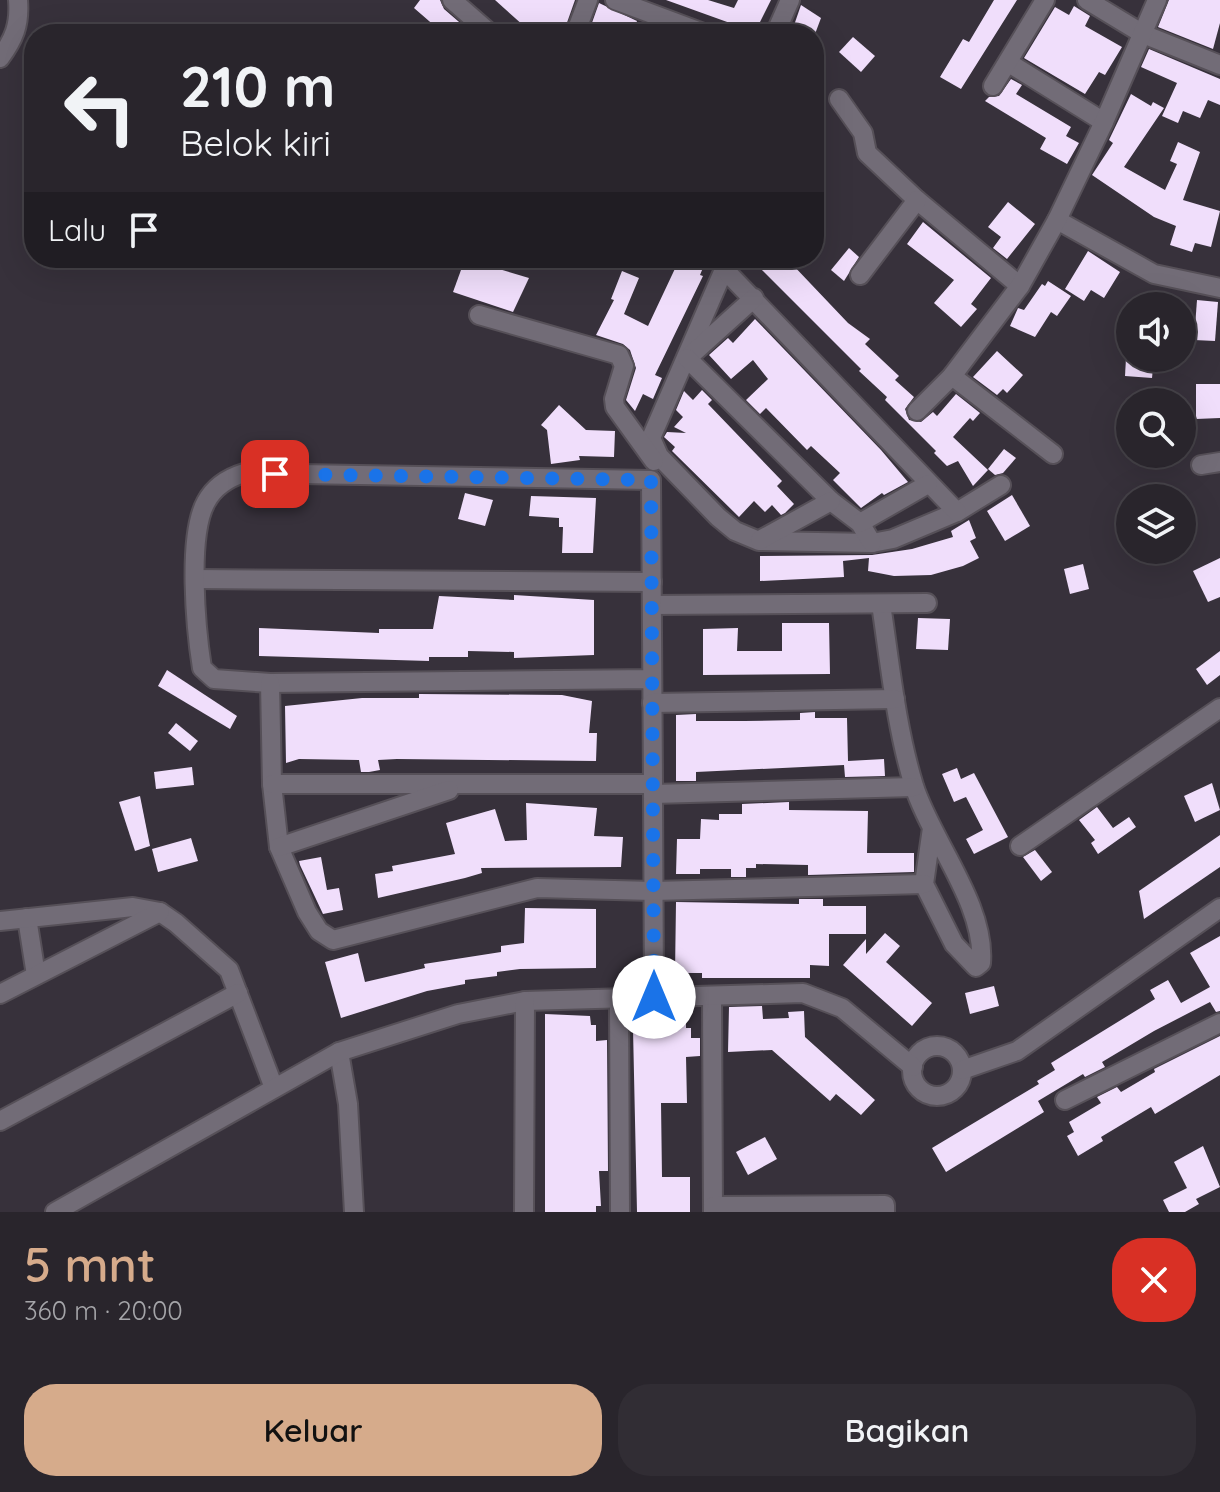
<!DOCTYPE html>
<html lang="id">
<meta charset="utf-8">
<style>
:root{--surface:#29252c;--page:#312d34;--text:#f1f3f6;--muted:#a5a5a9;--line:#454248;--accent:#d6ab8b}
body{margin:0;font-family:Quicksand,sans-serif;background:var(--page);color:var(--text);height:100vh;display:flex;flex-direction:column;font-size:30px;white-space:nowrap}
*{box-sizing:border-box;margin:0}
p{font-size:26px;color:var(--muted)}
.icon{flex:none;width:44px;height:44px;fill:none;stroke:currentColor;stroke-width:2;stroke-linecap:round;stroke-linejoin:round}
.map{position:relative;height:1212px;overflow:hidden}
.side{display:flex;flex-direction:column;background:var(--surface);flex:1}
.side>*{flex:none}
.top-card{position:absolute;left:24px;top:24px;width:800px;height:244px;border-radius:32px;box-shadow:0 8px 32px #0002,0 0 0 2px var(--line);background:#29252c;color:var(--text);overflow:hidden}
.controls{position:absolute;left:1116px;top:292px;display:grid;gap:16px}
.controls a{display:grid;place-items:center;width:80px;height:80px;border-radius:50%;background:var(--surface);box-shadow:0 8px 32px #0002,0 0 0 2px var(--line);font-size:40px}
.pin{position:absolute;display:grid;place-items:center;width:68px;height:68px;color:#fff;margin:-34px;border-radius:16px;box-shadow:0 4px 12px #0006}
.me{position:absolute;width:88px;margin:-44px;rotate:0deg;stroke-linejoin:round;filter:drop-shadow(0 0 6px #0008)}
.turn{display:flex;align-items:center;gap:28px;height:168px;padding:0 24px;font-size:36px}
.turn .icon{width:104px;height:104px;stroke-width:2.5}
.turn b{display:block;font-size:56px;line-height:68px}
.then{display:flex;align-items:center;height:76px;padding:0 24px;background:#0003;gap:16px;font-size:30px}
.round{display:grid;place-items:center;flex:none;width:84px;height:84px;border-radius:32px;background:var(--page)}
.overview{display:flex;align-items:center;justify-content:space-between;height:136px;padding:0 24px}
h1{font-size:48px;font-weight:600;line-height:60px;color:var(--accent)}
.button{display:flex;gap:16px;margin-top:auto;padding:16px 24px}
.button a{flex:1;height:92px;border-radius:32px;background:var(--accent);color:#111;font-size:32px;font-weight:600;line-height:92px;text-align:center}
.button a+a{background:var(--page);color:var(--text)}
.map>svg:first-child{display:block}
</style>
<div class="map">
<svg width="1220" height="1212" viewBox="0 0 1220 1212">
<rect width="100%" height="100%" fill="#37313b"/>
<!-- building -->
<g fill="#f0defb">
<polygon points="420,0 440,0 444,9 473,34 444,34 414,8"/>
<polygon points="495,0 575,0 563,34 533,34"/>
<polygon points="666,0 708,0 734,8 738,0 771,0 755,32"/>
<polygon points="994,0 1017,0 961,89 940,77 963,39 969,42"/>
<polygon points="1169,0 1220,0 1220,23 1213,49 1158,27"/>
<polygon points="599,3 637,21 632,34 588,34"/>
<polygon points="801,5 821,18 815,34 791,34"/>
<polygon points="1074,6 1090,16 1085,26 1122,47 1105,75 1099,72 1085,94 1024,58 1055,7 1069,15"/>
<polygon points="853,37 875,56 861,72 839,52"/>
<polygon points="1149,49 1220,79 1220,105 1208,100 1200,118 1183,111 1178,123 1162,116 1177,83 1141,67"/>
<polygon points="1011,79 1022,85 1016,94 1071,127 1066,136 1079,143 1067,164 1040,149 1046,138 985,101 989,97 999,96"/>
<polygon points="1131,94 1151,106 1153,102 1164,108 1124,167 1165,190 1177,164 1170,161 1178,142 1200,152 1183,200 1220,211 1211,247 1195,243 1192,252 1170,245 1176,226 1154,217 1092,175 1113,143 1109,140"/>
<polygon points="1008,202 1035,224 1007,259 993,248 1001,237 988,227"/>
<polygon points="923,222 991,278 971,304 977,309 961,327 934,303 954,280 907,244"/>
<polygon points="849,248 859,257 844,281 831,270"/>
<polygon points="1088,251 1120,272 1104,298 1091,290 1084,301 1065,289"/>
<polygon points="680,258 707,258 700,275 703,276 655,375 662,378 653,399 643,394 635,411 626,400 636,368 630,350 623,344 596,335 614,300 611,299 622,271 639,278 624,314 648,326"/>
<polygon points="750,258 783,258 791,263 848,323 870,339 865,344 899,376 895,380 914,397 905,409 909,420 921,422 933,412 937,416 956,394 980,413 973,421 970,418 953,437 988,470 973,486 958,461 947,466 934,453 936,451 885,400 887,397 859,371 861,369"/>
<polygon points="465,259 529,278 513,312 453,292"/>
<polygon points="1048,281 1071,296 1057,316 1051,312 1035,337 1010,326 1018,308 1024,310 1042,284 1045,286"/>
<polygon points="1197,300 1218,302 1215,341 1194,340"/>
<polygon points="755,319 881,450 908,482 884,495 882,493 861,508 833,480 840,473 811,446 807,450 766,408 760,414 746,400 768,379 753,360 731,379 709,355 728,338 733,343"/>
<polygon points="997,351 1023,375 1007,393 1003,389 997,395 973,377"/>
<polygon points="1126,358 1154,358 1152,378 1125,376"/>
<polygon points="1196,384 1220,384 1220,418 1196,419"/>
<polygon points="702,390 712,400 708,404 782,481 777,486 794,504 785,513 781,515 772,505 765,512 754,501 739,517 672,451 675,447 664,437 667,432 686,433 674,427 683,417 676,410 684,391 693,400"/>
<polygon points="559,405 586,430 615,431 614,457 579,456 580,460 551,464 547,430 541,425"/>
<polygon points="1004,449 1016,458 1003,473 995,475 988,469"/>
<polygon points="465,493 493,500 485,526 458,519"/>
<polygon points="1012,495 1030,526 1005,541 987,511"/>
<polygon points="531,496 596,498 593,553 562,553 563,527 559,527 559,518 529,516"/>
<polygon points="969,520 976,538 970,541 979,558 963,566 931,575 894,576 868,571 869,558 843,561 844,577 760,581 760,556 872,555 912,549 953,537 951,531"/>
<polygon points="1220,558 1220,597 1208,602 1193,571"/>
<polygon points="1083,564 1089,589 1070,594 1064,569"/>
<polygon points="514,595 594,600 594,655 514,658 514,652 468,651 468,657 429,657 429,661 259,656 259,628 379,633 379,629 433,629 439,596 514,600"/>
<polygon points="918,618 950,619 948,650 916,649"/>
<polygon points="782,623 829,623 830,674 703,675 703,629 738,628 737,651 782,651"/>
<polygon points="1220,651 1220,675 1207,685 1196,669"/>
<polygon points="167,670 237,716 230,729 158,686"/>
<polygon points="419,694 562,695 592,701 589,733 597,733 596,761 397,759 378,760 380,770 369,772 361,772 359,760 299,759 286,763 285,706 362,698 419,698"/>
<polygon points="815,712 815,718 847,718 848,761 884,759 885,776 845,777 844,765 696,772 696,781 676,781 676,715 696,714 696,721 745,721 800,720 800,713"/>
<polygon points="176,723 198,741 190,751 168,733"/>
<polygon points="192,767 194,785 156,789 154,772"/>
<polygon points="957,768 961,779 974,773 1008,837 974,854 966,839 983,830 966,797 954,802 942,774"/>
<polygon points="1212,783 1220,810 1195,822 1184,796"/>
<polygon points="140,796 150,846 135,851 119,802"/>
<polygon points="789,802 789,810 868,811 867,853 914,853 914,872 808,875 808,865 756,864 756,868 746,868 746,877 731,877 731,869 700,869 700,874 676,874 677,839 700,839 701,819 719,820 719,814 742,814 742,804"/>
<polygon points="526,803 597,808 594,836 623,837 621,867 481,868 482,873 465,878 378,898 375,874 393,871 392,866 455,854 446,823 495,809 505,841 527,840"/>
<polygon points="1097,807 1113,828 1129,817 1136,827 1098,854 1091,843 1095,840 1079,820"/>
<polygon points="1220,835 1220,867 1144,919 1139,891"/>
<polygon points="191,838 198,861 158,872 152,849"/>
<polygon points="1035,850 1052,872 1041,881 1023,857"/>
<polygon points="321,857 327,890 339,888 343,910 323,914 300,865 299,861"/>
<polygon points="799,899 823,899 823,906 866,906 866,934 829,934 829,966 810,965 810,978 702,978 702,973 675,973 676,902 799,904"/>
<polygon points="525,908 596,909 596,968 520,969 497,972 497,976 465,980 465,984 427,991 341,1018 325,962 358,953 365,982 425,968 424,964 501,952 501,946 524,943"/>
<polygon points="885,933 900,946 886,962 932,1003 912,1026 843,965 866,939 866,954"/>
<polygon points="1220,936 1220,1011 1216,1012 1210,1002 1154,1031 1102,1062 1105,1067 1085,1077 1083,1074 1038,1101 1044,1112 946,1172 932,1148 1039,1084 1037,1081 1055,1070 1051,1063 1155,999 1150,990 1168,980 1181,1003 1210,987 1190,953"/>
<polygon points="994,986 999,1006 970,1014 965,993"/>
<polygon points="762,1006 763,1019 789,1018 788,1012 804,1011 805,1037 875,1100 861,1115 836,1094 830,1101 772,1050 728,1052 729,1007"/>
<polygon points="686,1011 686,1028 691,1028 691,1038 700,1038 700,1056 686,1057 687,1103 661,1103 662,1177 690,1177 690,1212 637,1212 633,1029 660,1029 660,1012"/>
<polygon points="545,1014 590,1016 591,1025 596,1025 596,1041 607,1040 608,1171 599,1171 601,1206 596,1206 596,1212 545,1212"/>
<polygon points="1220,1036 1220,1075 1155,1114 1151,1107 1101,1137 1103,1141 1078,1156 1067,1136 1074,1132 1069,1122 1101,1103 1097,1097 1117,1087 1121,1092 1155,1072 1154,1069"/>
<polygon points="765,1137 777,1159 748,1175 736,1152"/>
<polygon points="1203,1146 1220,1187 1196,1199 1199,1204 1185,1212 1169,1212 1163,1200 1187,1188 1174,1162"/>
</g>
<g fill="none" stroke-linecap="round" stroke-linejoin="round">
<!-- minor casing -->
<g stroke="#565058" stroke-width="22">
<g id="minor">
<polyline points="452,0 491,34"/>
<polyline points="615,0 706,34"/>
<polyline points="1087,0 1143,34 1220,65"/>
<polyline points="575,34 588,0"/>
<polyline points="775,34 790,0"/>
<path d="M0,58C14,39 20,25 18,0"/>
<polyline points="1009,63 1104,122"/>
<polyline points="993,86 1045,0"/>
<polyline points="839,99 863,133 867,153 917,200 1020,286"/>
<polyline points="1057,220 1154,274 1220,288"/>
<polyline points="729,258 651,438 659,456 718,517 735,531 759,541 872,543 893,539 957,512 1001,485"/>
<polyline points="725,270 957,512"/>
<polyline points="860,275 917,200"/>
<polyline points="479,315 619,355 624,366 614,399 615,407 654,461"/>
<polyline points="692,354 754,298"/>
<polyline points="687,358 831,501 860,523 872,543"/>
<polyline points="952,376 1053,454"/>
<polyline points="917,411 952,376 1020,286 1057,220 1104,122 1157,0"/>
<polyline points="1201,465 1220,462"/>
<polyline points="860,523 928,484"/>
<polyline points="760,540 831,501"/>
<polyline points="195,579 652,582"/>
<path d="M881,604C890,664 896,727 914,786C931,840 986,905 981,963L976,967L954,944L924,884L932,828"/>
<polyline points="652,605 927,603"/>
<path d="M652,679L270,683L214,679L202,668C196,630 187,536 206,502C214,487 228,478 244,473L651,480C652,581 652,683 653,784V794L654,997"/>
<polyline points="270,683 272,784 279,847 307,912 319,931 333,940 537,888 653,891 924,884"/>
<polyline points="652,703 895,699"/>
<polyline points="272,784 653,784"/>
<polyline points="653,794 914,787"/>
<polyline points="1020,846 1220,708"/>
<polyline points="279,847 449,790"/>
<polyline points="27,918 36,975"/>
<polyline points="0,921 133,907 160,912 176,923 229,970 274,1088"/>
<polyline points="0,994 160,912"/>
<polyline points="712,996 713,1212"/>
<polyline points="619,998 620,1212"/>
<circle cx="937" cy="1071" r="25"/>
<polyline points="339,1052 348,1104 354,1212"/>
<polyline points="962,1070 1017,1051 1220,908"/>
<polyline points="1065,1100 1220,1023"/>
<polyline points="0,1121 238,993"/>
<polyline points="713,1206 885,1205 885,1212"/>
<polyline points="55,1212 339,1052 458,1014 525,1001 803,993 842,1008 913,1067"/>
<polyline points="524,1212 525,1001"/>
</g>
</g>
<!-- minor -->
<use href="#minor" stroke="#726c77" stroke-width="18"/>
</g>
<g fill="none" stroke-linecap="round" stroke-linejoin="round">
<!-- route -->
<polyline stroke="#1a73e8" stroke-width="14" stroke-dasharray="0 25.2" points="275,474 651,480 654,997"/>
</g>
</svg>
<div class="controls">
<a><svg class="icon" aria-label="sound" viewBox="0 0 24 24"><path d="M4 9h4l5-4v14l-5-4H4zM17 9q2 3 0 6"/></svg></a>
<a><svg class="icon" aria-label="search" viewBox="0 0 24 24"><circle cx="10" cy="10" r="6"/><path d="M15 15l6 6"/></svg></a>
<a><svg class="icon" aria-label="layers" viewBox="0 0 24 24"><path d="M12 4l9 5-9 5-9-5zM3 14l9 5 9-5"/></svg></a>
</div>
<div class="pin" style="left:275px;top:474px;background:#d93025"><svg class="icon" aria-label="arrive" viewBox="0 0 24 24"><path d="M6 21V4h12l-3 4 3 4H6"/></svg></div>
<svg class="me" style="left:654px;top:997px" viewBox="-20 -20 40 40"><circle r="19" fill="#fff"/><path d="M0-13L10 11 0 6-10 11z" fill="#1a73e8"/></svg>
<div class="top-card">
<div class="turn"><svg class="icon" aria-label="left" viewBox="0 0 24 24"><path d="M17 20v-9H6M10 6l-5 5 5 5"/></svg><div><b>210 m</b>Belok kiri</div></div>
<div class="then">Lalu<svg class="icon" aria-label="arrive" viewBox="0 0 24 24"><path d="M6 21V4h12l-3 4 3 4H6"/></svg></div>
</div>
</div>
<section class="side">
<div class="overview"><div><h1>5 mnt</h1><p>360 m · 20:00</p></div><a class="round" style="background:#d93025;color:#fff"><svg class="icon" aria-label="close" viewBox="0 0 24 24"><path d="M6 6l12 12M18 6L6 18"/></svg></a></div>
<div class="button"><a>Keluar</a><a>Bagikan</a></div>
</section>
